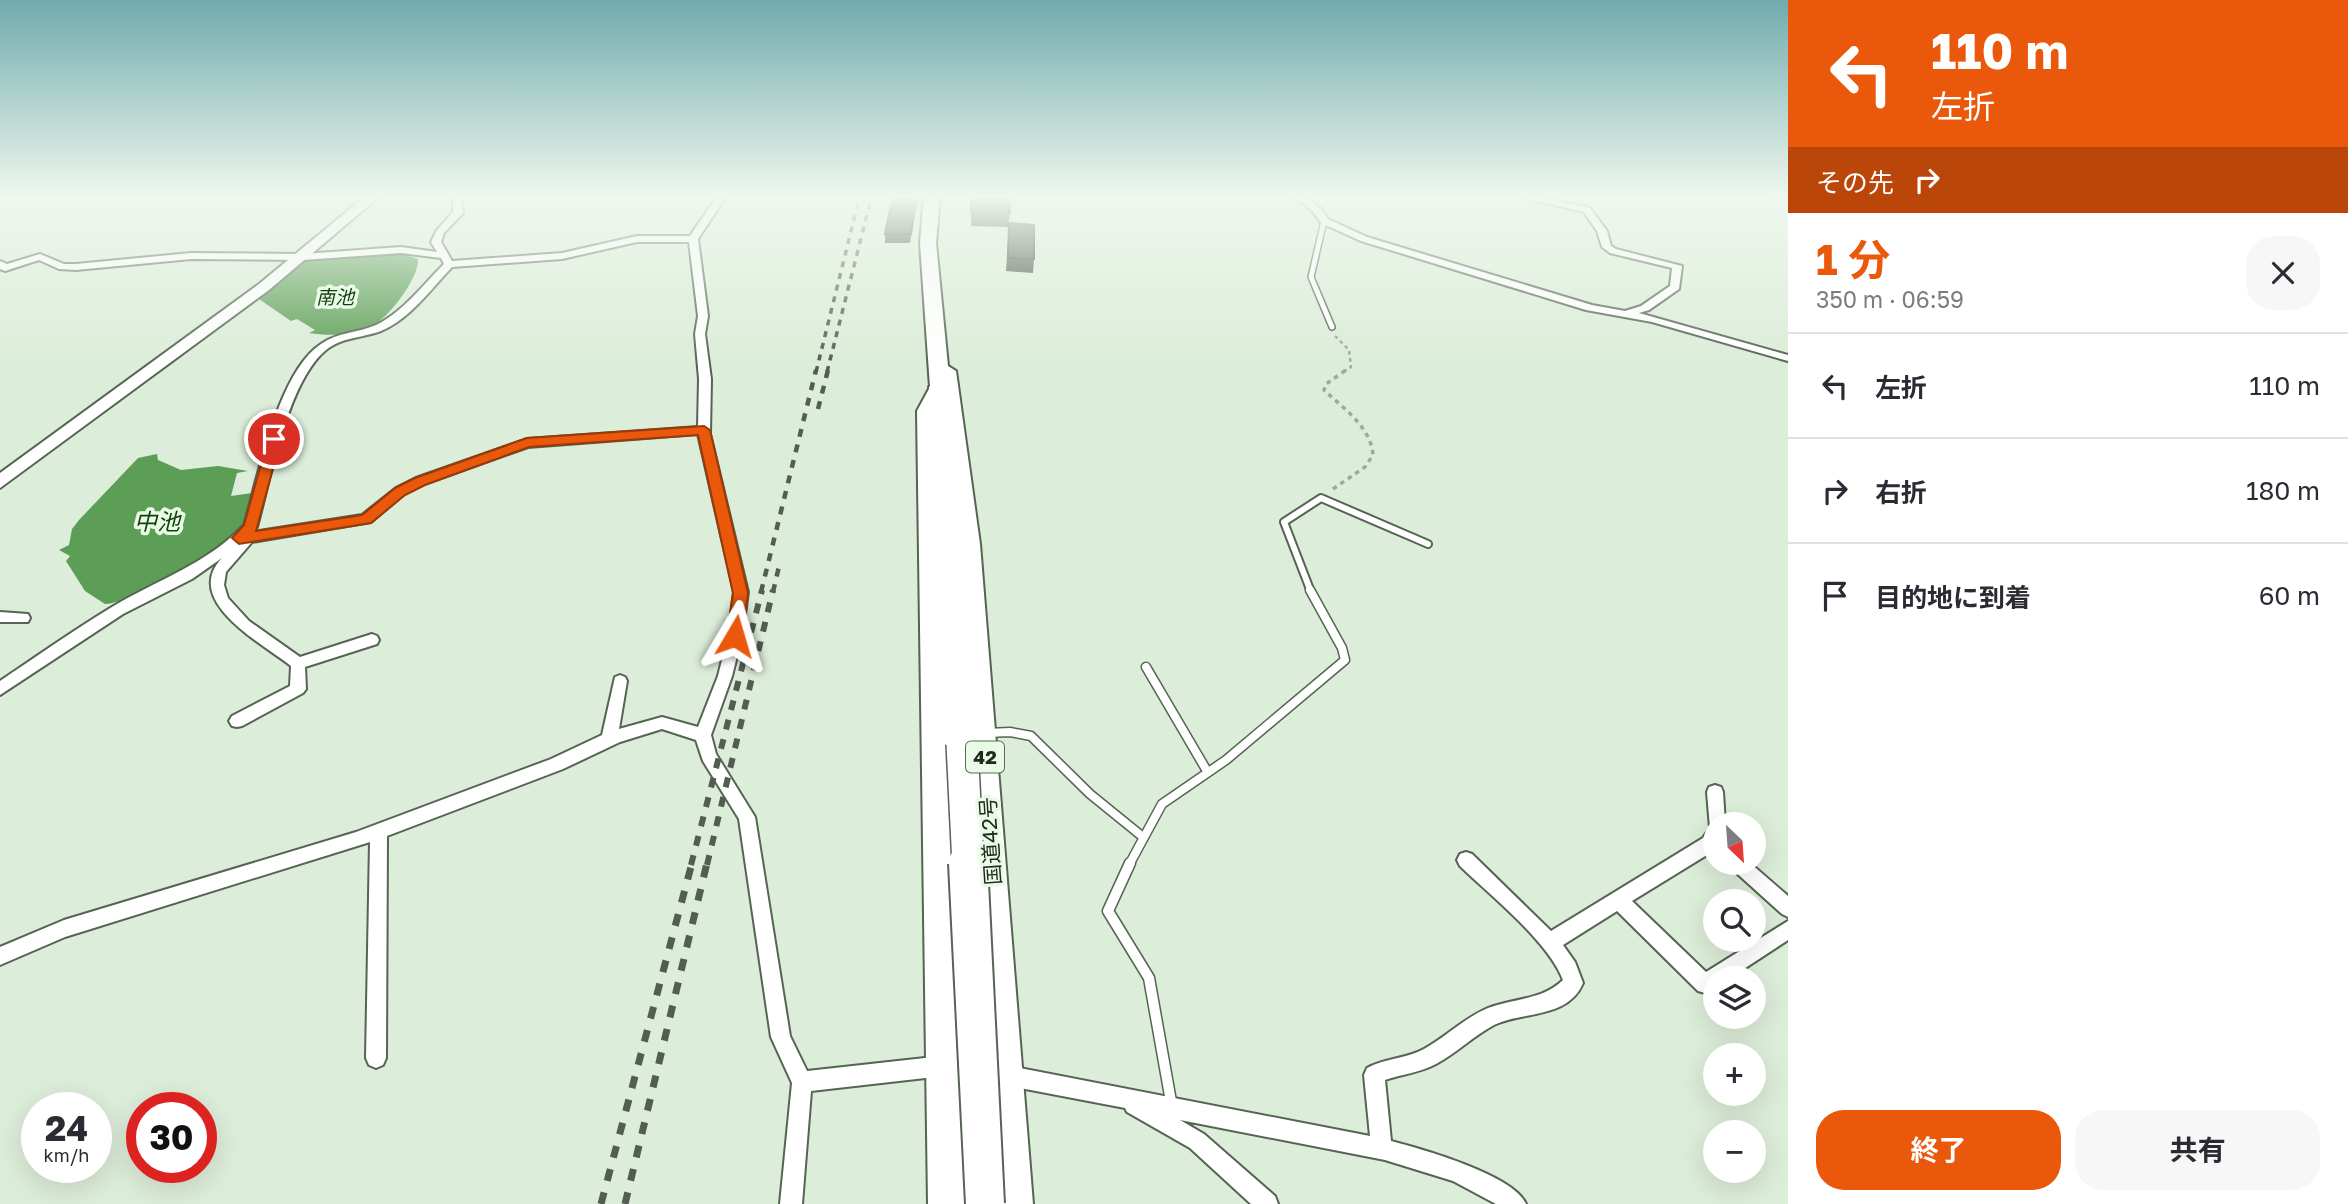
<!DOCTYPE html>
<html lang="ja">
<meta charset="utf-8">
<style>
:root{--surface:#fff;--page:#f7f7f7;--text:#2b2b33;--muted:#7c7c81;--line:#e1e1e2;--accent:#ea580c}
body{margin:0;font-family:"Golos Text","Noto Sans JP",sans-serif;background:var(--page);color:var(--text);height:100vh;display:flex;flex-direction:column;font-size:26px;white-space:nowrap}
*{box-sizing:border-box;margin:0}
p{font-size:23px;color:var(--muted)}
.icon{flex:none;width:38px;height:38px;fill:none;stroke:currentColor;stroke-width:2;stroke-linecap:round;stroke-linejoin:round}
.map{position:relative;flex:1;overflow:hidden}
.drawer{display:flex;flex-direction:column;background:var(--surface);width:560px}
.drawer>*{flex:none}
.hud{background:#ea580c;color:#fff;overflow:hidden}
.needle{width:46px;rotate:155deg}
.controls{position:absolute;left:1703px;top:812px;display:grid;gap:14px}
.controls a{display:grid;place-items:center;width:63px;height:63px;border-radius:50%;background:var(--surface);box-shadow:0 7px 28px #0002;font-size:35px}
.speed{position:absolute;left:21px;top:1092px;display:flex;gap:14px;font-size:35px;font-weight:700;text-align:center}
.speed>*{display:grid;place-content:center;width:91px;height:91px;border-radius:50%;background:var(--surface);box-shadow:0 7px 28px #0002;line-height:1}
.speed small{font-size:18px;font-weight:400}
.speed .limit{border:10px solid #d22;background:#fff;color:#111}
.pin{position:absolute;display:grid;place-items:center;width:60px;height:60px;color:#fff;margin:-30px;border:4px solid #fff;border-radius:50%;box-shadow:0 2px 7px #0007}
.me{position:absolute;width:77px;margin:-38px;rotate:7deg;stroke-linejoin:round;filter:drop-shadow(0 0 5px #0008)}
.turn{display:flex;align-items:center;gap:24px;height:147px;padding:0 28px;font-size:32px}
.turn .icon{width:91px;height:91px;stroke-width:2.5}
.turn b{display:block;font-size:49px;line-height:60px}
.then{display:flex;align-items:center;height:66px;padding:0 28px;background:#0003;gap:14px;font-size:26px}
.round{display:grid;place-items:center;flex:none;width:74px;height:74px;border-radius:28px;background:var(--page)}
.head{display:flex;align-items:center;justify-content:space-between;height:119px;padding:0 28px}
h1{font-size:42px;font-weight:700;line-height:52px;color:var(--accent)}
.primary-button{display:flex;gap:14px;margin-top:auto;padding:14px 28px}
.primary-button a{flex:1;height:80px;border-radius:28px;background:var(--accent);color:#fff;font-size:28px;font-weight:700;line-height:80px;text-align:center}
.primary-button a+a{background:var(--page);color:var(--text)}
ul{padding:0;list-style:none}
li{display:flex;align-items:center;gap:21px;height:105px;padding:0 28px;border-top:2px solid var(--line)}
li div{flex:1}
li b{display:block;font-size:26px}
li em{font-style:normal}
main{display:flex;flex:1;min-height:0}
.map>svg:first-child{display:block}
</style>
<main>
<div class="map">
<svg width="1788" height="1204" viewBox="0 0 1788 1204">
<rect width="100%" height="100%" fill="#dcedd9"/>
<!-- water -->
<g fill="#5c9e55">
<path d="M399,253L418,259C419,279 387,320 369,328C351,336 327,336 309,333L315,330L297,319L291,321L256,297L306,260Z"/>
<path d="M157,454L158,460L181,470L218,466L248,471L237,473L231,496L252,493L253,498C249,509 245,523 237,532C217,557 137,602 105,604L85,591L66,561L70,556L59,550L69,545L72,529L79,520L138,458Z"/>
</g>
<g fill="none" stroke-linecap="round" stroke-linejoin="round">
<!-- service-far3 casing -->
<g stroke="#556453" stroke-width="8">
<polyline id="service-far3" points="1324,221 1311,277 1332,327"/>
</g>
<!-- service-far2 casing -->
<g stroke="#556453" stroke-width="10">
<polyline id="service-far2" points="1311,592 1284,522 1321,498 1428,544"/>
</g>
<!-- service-far1 casing -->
<g stroke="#556453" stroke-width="11">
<g id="service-far1">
<polyline points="1146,667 1207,771"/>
<polyline points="987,733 1010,732 1031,736 1090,794 1143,837"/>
<polyline points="1129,865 1162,804 1226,760 1345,660 1342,648 1310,590"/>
</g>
</g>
<!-- service casing -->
<g stroke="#556453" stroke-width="13">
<polyline id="service" points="1130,863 1108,911 1149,978 1172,1107"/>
</g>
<!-- minor casing -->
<g stroke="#556453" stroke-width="4">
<g id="minor">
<path d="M453,195H461L463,213L444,233L441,242L452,261L562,253L637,236H690L718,195H727L698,239L708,316L705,334L711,379L710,434L748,592L742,636L732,676L711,735L716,754L755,817L790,1036L807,1071L943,1056L950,1059L953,1066L950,1073L943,1076L811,1091L802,1204H780L792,1083L771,1037L739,819L703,761L696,740L662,729L620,742L563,769L387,836L386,1058L383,1065L376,1068L369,1065L366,1058L370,842L65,937L0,965V947L64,920L356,832L551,759L602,735L615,677L620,675L625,677L627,681L619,729L662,717L698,727L718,676L728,636L734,592L698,434L528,447L424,484L404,494L371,522L252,542L226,572L224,585L228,598L249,621L300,657L372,634L377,636L379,640L377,644L305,667L306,689L303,693L242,726L237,727L232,726L229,721L232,716L290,686L291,666C263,644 181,601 222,558L192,579L123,614L0,695V681C37,656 74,630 112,607C157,580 207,564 244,525C258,477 278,372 321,344C338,332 358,333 376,325C403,312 423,285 444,264L441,258L401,253L303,260L191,259L76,270L59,269L39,260L5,271L0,269V261L7,264L40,254L64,264H76L191,253L303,254L401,247L437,252L431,242L437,230L453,212ZM637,242H689L698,316L695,334L699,379L698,427L527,439L416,478L396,488L362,515L253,532L257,527C270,479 288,381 326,350C342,337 362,338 381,331C410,319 431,289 452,267L562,259Z"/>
<polygon points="1285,195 1297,195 1311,200 1321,209 1328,219 1367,237 1592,305 1625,311 1641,306 1670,286 1672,268 1610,253 1602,247 1597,231 1584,212 1513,195 1530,195 1590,208 1607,231 1611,246 1616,249 1682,266 1679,289 1649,310 1639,313 1788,355 1788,361 1652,322 1586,310 1361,241 1321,223 1314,213 1305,204"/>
<polygon points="1766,195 1788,195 1788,197 1770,198"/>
<polygon points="0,612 28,614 30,618 28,622 0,622"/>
<path d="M1715,785L1721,787L1723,792L1725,824H1715V850L1632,901L1706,972L1788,921V940L1730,978H1715V988L1705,993L1698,991L1617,911L1563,945L1575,962L1583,983C1568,1019 1523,1011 1494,1025C1473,1036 1457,1053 1436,1064C1419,1073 1402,1074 1385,1080L1391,1141C1422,1149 1514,1175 1526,1204H1496L1453,1181L1385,1160L1180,1120L1204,1134L1275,1196L1278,1204H1251L1190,1148L1127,1112L1125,1108L1004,1085L997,1082L994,1075L997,1068L1004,1065L1370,1136L1364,1075L1367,1068C1385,1058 1406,1059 1424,1049C1446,1037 1464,1018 1488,1008C1514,998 1543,1000 1563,980C1548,941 1491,896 1460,866L1457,860L1460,854L1466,852L1472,854L1551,931L1703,838L1710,828L1707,792L1709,787Z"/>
<polygon points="1729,863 1750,863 1788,896 1788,917 1782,914 1732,869"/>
</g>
</g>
<!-- tertiary casing -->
<g stroke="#556453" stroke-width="4">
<polygon id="tertiary" points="367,195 381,195 269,290 0,488 0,473 259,284"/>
</g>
<!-- trunk casing -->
<g stroke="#556453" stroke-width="4">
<polygon id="trunk" points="924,195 940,195 936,243 948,366 956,371 980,544 1033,1204 995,1204 956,544 942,402 937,411 966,1204 928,1204 917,411 930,387 920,243"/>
</g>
<!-- motorway casing -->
<g stroke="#556453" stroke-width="4">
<polygon id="motorway" points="940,380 951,387 978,744 973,753 962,757 951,753 946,744 929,387"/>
</g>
<!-- path-far1 -->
<polyline stroke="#9dab9b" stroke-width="2.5" stroke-dasharray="3.5 3.5" stroke-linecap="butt" points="1335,336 1349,350 1351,367 1343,372"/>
<!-- path -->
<path stroke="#9dab9b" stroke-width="3.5" stroke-dasharray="4.5 4.5" stroke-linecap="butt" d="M1333,489L1365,467L1373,455C1371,427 1343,408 1324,390L1326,384L1346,370"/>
<!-- service-far3 -->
<use href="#service-far3" stroke="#fff" stroke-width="5"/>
<!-- service-far2 -->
<use href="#service-far2" stroke="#fff" stroke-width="6"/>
<!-- service-far1 -->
<use href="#service-far1" stroke="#fff" stroke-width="8"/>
<!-- service -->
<use href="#service" stroke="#fff" stroke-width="10"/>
<!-- minor -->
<use href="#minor" fill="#fff" fill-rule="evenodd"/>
<!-- tertiary -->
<use href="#tertiary" fill="#fff" fill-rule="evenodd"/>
<!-- trunk -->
<use href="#trunk" fill="#fff" fill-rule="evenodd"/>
<!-- motorway -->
<use href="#motorway" fill="#fff" fill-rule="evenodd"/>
<!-- rail-far3 -->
<g stroke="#535d52" stroke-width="3.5" stroke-dasharray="6 6" stroke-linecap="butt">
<polyline points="816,372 860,195"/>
<polyline points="827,372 872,195"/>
</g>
<!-- rail-far2 -->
<g stroke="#535d52" stroke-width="4.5" stroke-dasharray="8 8" stroke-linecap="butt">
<polyline points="818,409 828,370"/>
<polyline points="761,592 816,370"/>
<polyline points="773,592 780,562"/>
</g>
<!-- rail-far1 -->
<g stroke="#535d52" stroke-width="6" stroke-dasharray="10 10" stroke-linecap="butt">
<polyline points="691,865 762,590"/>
<polyline points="707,865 773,590"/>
</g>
<!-- rail -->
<g stroke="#535d52" stroke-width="7" stroke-dasharray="12 12" stroke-linecap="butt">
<polyline points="601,1204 692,863"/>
<polyline points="625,1204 707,863"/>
</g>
<!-- motorway-bridge-far1 casing -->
<g stroke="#556453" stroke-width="34" stroke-linecap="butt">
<polyline id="motorway-bridge-far1" points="962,744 968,865"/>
</g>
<!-- motorway-bridge casing -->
<g stroke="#556453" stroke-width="42" stroke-linecap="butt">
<polyline id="motorway-bridge" points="968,863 985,1204"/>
</g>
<!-- motorway-bridge-far1 -->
<use href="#motorway-bridge-far1" stroke="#fff" stroke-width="31"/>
<!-- motorway-bridge -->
<use href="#motorway-bridge" stroke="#fff" stroke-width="38"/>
</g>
<!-- wall -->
<g fill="#374435">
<polygon points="917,195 910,243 885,243 885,234"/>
<polygon points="971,195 1009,195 1010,213 1008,227 971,226"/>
<polygon points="1009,223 1034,259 1033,273 1006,271"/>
</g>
<!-- shaded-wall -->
<polygon fill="#2d372b" points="917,195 918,195 910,243 911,234"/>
<!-- building -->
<g fill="#404f3e" stroke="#2d372b" stroke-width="2">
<polygon points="893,195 917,195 911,234 885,234"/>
<polygon points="971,195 1009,195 1010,213 971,212"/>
<polygon points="1009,223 1034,225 1034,259 1008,258"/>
</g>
<!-- sky -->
<linearGradient id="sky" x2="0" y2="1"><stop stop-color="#70abad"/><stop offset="0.54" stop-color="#eff7ee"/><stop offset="1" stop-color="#eff7ee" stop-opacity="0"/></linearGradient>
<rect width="1788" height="364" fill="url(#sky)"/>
<!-- route -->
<polygon fill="#ea580c" stroke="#983908" stroke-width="2" points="704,426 710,430 748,593 743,636 735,642 727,636 733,593 698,435 529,447 425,485 405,495 371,523 239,544 232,538 244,525 268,439 274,435 281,439 256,531 362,515 395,488 415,478 527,438"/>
<g text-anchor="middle" stroke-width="7" stroke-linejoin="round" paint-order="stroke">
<!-- far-water labels -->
<g font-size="19" font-style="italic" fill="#103f0c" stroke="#e9fbe7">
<text x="335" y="304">南池</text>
</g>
<!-- shield labels -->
<rect fill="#e9fbe7" stroke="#5e685d" stroke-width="2" x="966" y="741.5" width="38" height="31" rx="5"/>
<g font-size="19" font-weight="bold" fill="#222922">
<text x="985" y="764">42</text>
</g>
<!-- street labels -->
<g font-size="21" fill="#222922" stroke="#e9fbe7">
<text transform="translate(991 841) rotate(-94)" y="7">国道42号</text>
</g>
<!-- water labels -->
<g font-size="23" font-style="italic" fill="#103f0c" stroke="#e9fbe7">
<text x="157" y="530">中池</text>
</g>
</g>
</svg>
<div class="controls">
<a><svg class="needle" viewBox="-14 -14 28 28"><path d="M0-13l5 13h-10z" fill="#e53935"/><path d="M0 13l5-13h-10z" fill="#7c7c81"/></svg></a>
<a><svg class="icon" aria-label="search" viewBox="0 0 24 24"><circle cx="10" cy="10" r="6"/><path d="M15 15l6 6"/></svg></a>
<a><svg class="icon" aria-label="layers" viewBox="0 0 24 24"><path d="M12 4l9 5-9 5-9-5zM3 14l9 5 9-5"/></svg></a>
<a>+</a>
<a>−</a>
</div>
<div class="speed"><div>24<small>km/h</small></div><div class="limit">30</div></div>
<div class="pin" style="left:274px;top:439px;background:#d93025"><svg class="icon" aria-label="arrive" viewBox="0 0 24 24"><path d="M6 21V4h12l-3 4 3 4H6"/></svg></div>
<svg class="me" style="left:735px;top:636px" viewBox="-20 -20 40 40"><path d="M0-17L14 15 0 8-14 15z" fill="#ea580c" stroke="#fff" stroke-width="4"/></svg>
</div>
<section class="drawer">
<div class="hud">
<div class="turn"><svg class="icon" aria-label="left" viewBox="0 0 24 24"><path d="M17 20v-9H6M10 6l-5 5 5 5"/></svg><div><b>110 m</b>左折</div></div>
<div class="then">その先<svg class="icon" aria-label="right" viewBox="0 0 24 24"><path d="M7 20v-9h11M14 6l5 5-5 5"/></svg></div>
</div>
<div class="head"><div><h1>1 分</h1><p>350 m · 06:59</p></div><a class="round"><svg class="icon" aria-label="close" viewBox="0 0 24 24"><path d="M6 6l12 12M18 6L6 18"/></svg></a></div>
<ul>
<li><svg class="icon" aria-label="left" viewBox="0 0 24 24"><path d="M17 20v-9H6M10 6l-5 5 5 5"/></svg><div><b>左折</b></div><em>110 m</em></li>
<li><svg class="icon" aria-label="right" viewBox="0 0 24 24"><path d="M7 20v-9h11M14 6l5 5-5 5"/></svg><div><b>右折</b></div><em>180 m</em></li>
<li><svg class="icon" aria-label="arrive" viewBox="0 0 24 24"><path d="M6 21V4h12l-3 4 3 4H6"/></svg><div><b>目的地に到着</b></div><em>60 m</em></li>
</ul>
<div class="primary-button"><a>終了</a><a>共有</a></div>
</section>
</main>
